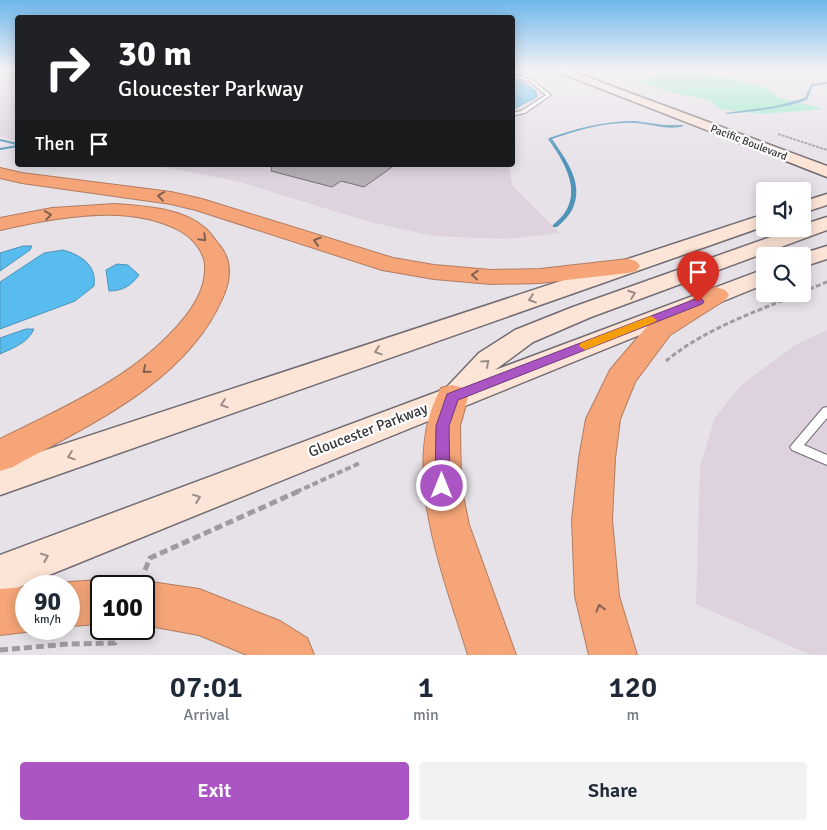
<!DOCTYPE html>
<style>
:root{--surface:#fff;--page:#f2f2f3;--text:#1f2937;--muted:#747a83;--accent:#aa55c3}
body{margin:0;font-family:Signika,sans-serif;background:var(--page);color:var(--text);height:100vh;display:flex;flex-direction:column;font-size:19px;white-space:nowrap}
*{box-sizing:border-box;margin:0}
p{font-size:16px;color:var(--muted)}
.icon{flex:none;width:28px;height:28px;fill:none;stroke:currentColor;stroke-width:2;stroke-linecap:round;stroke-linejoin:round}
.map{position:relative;height:655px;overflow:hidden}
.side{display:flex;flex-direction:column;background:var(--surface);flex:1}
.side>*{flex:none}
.hud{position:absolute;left:15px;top:15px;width:500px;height:152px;border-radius:5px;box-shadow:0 2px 12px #0003;background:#202124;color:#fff;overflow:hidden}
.tools{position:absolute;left:756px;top:182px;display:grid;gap:10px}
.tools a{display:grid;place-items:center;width:55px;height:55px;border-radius:5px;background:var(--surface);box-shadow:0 2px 12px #0003;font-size:25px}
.speed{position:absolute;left:15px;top:575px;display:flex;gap:10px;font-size:25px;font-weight:700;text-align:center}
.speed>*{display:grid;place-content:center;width:65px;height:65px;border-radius:50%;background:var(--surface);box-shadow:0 2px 12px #0003;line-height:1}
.speed small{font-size:12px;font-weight:400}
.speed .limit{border:2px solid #111;border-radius:8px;background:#fff;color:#111}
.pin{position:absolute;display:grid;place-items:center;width:42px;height:42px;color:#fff;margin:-51px -21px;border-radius:50% 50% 50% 0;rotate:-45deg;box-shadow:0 0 5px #0007}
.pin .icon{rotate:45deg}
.me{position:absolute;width:55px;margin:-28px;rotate:0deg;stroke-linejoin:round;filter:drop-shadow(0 0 4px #0008)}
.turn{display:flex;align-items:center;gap:18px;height:105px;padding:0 20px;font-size:22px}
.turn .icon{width:65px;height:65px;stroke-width:2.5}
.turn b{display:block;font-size:35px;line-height:42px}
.then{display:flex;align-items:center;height:48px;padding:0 20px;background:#0003;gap:10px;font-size:19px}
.eta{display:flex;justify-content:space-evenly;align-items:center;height:85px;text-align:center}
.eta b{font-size:30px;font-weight:600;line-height:35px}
.button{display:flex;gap:10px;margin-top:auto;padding:10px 20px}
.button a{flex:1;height:58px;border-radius:5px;background:var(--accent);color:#fff;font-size:20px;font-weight:600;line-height:58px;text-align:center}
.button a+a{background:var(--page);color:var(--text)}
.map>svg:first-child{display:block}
</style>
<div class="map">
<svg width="827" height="655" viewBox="0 0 827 655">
<rect width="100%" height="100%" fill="#e7e1e8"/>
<!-- built -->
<g fill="#ddd2de">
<polygon points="0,70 17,70 17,139 14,140 0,136"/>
<polygon points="153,165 509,165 512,185 560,233 505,239 433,236 370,222 236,181"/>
<polygon points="827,330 827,655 811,655 696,604 700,466 715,418 741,385 797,344"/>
</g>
<!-- green -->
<path fill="#92ecc4" d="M666,70C689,73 765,78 777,97L824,109L761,114L720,109L710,100L678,94L638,82Z"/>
<!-- water -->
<g fill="#58bcef" stroke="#4e93b8">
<polygon points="516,78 536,91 537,97 513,109 513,79"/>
<polygon points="23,246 32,246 30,250 0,271 0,253"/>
<path d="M63,250C81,255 97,265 94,286L75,301L0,329V282L44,253Z"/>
<path d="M117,264L128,265L139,275C131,286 122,291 109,291L106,270Z"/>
<path d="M26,329H34C28,343 13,348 0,354V338Z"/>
</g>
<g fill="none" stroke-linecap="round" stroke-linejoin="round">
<!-- stream -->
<g fill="#4e93b8" fill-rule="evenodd">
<path d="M827,82V84L813,86L807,100C781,109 755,111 727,114L725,113L776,106L805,98L811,84Z"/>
<path d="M635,121L664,125H682L684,126C668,131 649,123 633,123C605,122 578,130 552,139C565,158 583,182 574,205C571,214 564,221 557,227H553V225C557,221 561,218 564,214C582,189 563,160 548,139L549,138C577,128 605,121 635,121Z"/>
<polygon points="0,139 18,143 18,147 0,150 0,148 17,145 0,141"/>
</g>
</g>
<!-- building -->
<polygon fill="#b6b0b6" stroke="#777277" points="272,165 395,165 364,187 341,181 332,187 271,171"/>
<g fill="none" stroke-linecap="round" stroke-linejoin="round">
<!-- service casing -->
<g stroke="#716c72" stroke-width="2">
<g id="service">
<polygon points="512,75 531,79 551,95 525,113 512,116 512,113 521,111 546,95 529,81 512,77"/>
<polygon points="827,407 827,418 804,445 827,455 827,465 792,450 790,447 823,408"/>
</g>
</g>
<!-- secondary casing -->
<g stroke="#716c72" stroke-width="3">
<g id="secondary">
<polygon points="553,70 568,70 827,166 827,177"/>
<polygon points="827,194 827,205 802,213 802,202"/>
<polygon points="765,214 765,226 0,495 0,465"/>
<polygon points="827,217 827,230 591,317 533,342 495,370 765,269 765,284 0,595 0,555 445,389 479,353 515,330 573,307 793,229 802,229 802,225"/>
<polygon points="827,246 827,259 802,267 802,256 795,256"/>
</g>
</g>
<!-- motorway casing -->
<g stroke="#b27d61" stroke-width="2">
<g id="motorway">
<polygon points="0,168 22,173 171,192 202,199 393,258 434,265 491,270 540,269 628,259 636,261 640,266 636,271 628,273 540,283 491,284 434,279 382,270 196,210 171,204 22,183 0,178"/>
<path d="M115,204C144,206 182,208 205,228C211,233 215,240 220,246C233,262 230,282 222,299C185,383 88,425 13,467L0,471V439C58,410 124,382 170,334C188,316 207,291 205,265C204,251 193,239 182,232C129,202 56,218 0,230V218L52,208Z"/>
<polygon points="716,287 725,290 729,295 725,300 670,335 635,382 620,419 615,458 612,520 619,596 637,655 589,655 575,596 572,520 579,458 586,419 610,370 650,323 707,290"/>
<path d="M452,385L463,388L468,397L460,426L461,486L469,525L516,655H468C444,576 398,467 441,388Z"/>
<polygon points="101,580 117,586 101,586 101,624 69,626 69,586 58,586 69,582"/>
<polygon points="144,581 199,589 280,621 307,638 314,655 247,655 199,635 144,625 144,586 130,586"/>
<polygon points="26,587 26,629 33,629 26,632 0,635 0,589"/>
</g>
</g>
<!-- path-far3 -->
<polyline stroke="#a09ba0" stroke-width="2" stroke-dasharray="3 1" stroke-linecap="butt" points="778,134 827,150"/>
<!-- path-far2 -->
<g stroke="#a09ba0" stroke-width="3" stroke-dasharray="5 2.5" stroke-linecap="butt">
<polyline points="802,292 827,282"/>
<path d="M666,361C705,329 752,313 799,294"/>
</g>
<!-- path-far1 -->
<polyline stroke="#a09ba0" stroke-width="4" stroke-dasharray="6 3" stroke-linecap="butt" points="296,492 360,463"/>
<!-- path -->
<g stroke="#a09ba0" stroke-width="5" stroke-dasharray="8 4" stroke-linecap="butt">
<polyline points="145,570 150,558 299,491"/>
<polyline points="0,650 69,644 115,643 121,629"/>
</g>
<!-- service -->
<use href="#service" fill="#fff" fill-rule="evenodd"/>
<!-- secondary -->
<use href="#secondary" fill="#fce4d6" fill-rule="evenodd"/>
<!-- motorway -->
<use href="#motorway" fill="#f5a578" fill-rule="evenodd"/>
</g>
<!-- one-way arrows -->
<defs><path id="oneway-chevron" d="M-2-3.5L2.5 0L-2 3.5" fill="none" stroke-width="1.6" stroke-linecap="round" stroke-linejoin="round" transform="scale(1.25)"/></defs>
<g stroke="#836151">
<use href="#oneway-chevron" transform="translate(161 196) rotate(-172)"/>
<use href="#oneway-chevron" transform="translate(48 215) rotate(-9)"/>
<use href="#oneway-chevron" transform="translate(203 238) rotate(45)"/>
<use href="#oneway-chevron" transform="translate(317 241) rotate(-163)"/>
<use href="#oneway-chevron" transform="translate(475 275) rotate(-176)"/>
<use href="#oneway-chevron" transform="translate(146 370) rotate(140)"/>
<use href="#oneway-chevron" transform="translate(600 608) rotate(-105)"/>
</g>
<g stroke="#9a8c86">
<use href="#oneway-chevron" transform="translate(632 294) rotate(-20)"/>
<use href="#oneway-chevron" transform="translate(532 299) rotate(161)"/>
<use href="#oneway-chevron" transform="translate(378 351) rotate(161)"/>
<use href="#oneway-chevron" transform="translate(486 363) rotate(-42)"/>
<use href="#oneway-chevron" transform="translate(224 404) rotate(161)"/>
<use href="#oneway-chevron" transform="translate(71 456) rotate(161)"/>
<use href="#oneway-chevron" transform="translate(197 498) rotate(-21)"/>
<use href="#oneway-chevron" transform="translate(45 557) rotate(-21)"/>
</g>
<!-- sky -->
<linearGradient id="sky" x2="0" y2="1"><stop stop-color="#6eb7eb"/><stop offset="0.43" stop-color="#f4f2f5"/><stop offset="1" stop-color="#f4f2f5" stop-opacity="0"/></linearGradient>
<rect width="827" height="162" fill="url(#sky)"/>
<!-- route -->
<polygon fill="#aa55c3" stroke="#6e377f" points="698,298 702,299 704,302 702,304 458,400 449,426 450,486 448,491 442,493 437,491 435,486 436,426 447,394"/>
<!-- slow -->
<polygon fill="#f59e0b" points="651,316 657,320 655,322 585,350 579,346 581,343"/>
<g text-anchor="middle" stroke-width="4.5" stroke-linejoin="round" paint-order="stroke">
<!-- far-street labels -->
<g font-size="11" fill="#373437" stroke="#fff">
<text transform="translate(749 142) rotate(21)" y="4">Pacific Boulevard</text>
</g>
<!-- near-street labels -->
<g font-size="15" fill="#373437" stroke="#fff">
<text transform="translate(368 430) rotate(-21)" y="5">Gloucester Parkway</text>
</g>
</g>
</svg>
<div class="tools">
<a><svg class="icon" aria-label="sound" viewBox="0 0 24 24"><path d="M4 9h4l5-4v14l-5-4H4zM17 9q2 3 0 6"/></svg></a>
<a><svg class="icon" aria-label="search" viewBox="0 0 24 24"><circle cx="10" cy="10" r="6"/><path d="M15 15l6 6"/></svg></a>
</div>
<div class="speed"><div>90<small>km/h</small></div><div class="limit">100</div></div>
<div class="pin" style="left:698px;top:302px;background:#d93025"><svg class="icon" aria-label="arrive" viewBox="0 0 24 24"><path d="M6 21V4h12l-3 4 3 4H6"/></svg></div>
<svg class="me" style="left:442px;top:486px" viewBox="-20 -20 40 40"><circle r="17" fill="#aa55c3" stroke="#fff" stroke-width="3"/><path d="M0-11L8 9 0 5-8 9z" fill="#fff"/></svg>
<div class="hud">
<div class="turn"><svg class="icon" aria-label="right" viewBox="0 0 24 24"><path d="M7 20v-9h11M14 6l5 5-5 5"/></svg><div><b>30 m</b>Gloucester Parkway</div></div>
<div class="then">Then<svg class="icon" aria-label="arrive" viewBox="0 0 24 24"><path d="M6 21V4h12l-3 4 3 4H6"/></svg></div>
</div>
</div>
<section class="side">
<div class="eta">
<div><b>07:01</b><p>Arrival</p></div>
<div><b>1</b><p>min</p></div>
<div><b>120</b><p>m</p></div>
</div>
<div class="button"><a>Exit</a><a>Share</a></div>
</section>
